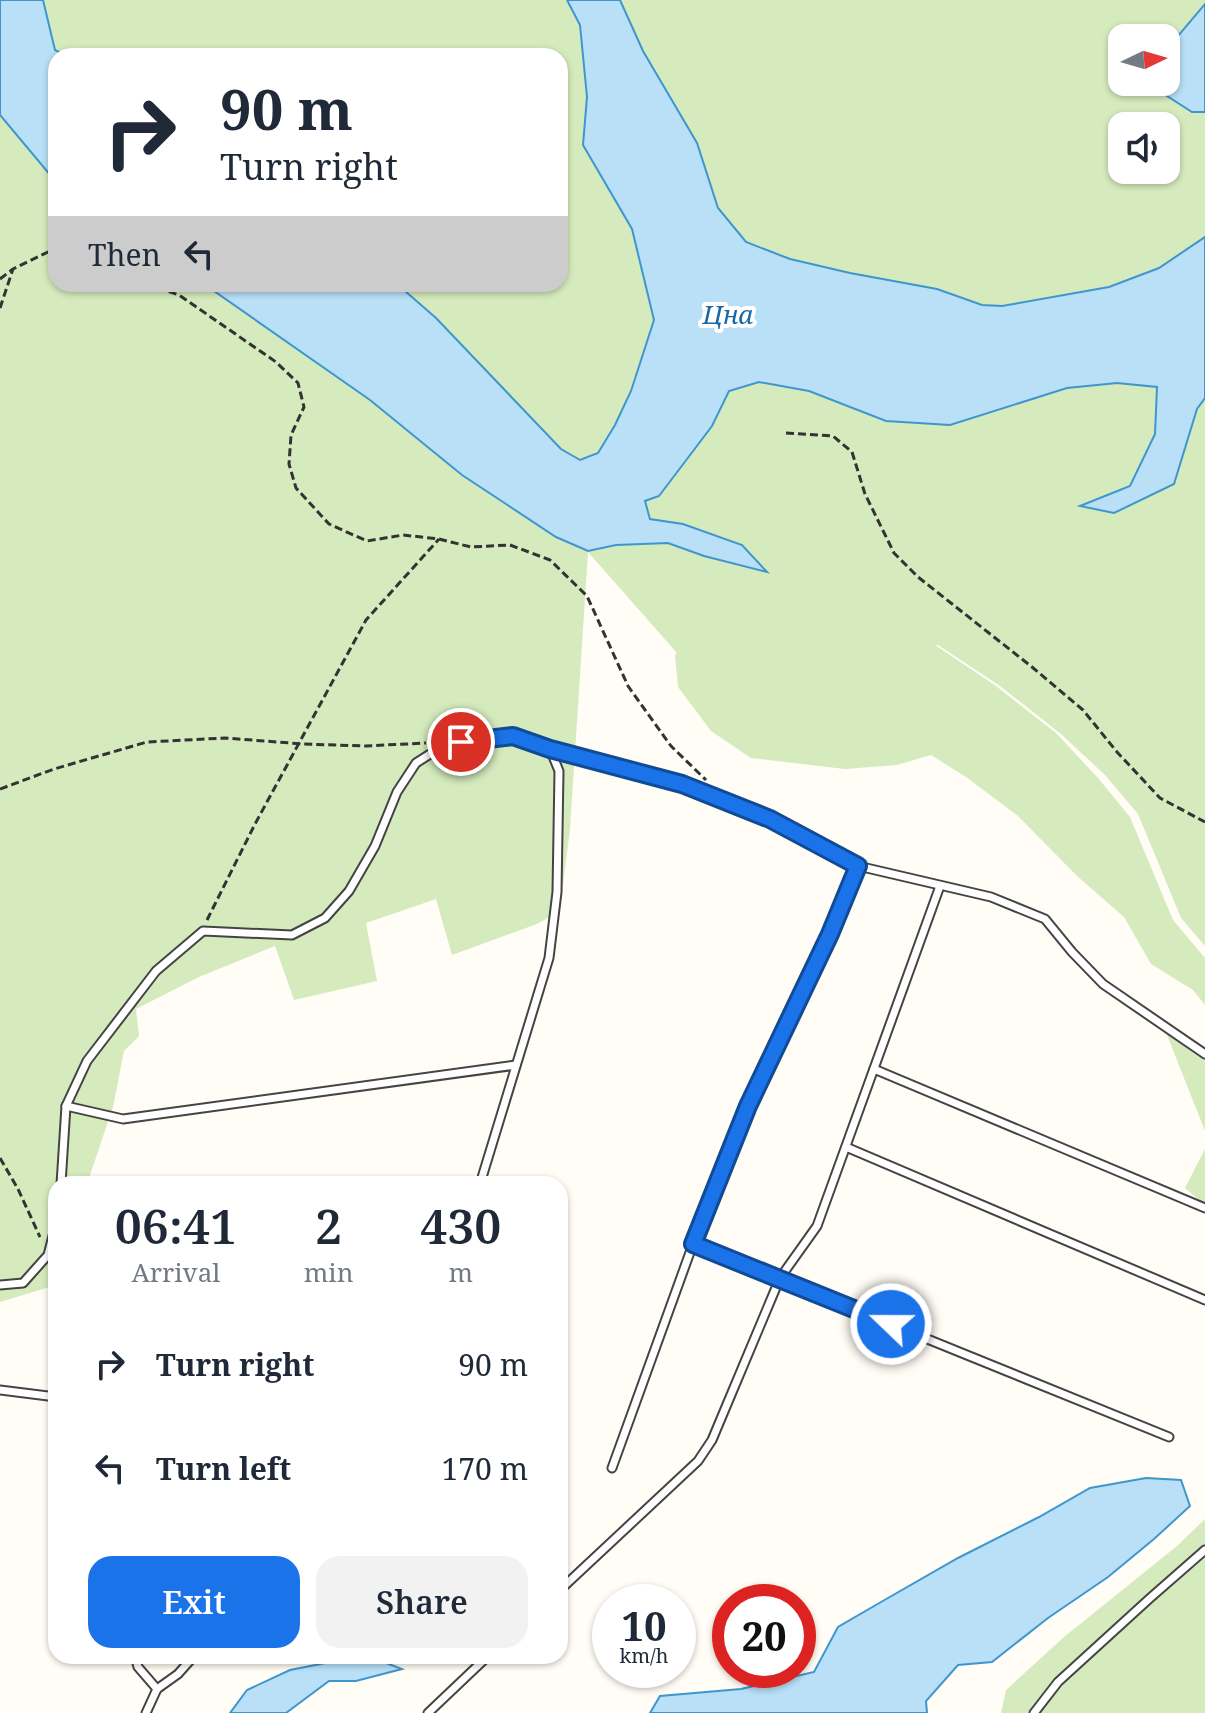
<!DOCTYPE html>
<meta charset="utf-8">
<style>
:root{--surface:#fff;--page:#f2f2f3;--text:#1f2937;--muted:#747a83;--accent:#1a73e8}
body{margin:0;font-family:"Noto Serif",serif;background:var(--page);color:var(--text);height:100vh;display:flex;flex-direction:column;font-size:30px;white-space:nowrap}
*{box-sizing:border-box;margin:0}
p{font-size:26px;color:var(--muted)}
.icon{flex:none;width:44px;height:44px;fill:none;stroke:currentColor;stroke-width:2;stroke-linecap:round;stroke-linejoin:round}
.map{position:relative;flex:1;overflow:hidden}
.sheet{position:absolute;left:48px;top:1176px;width:520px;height:488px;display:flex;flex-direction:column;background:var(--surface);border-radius:24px;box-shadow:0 2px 6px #0004}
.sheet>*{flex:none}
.guide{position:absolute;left:48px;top:48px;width:520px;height:244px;border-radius:24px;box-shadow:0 2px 6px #0004;background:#fff;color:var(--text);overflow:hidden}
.needle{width:52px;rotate:85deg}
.controls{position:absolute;left:1108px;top:24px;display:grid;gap:16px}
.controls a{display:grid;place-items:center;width:72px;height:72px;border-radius:16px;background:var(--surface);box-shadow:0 2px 6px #0004;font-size:40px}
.speed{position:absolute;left:592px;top:1584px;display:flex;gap:16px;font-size:40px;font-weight:700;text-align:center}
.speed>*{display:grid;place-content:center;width:104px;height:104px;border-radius:50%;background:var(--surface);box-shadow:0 2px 6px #0004;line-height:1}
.speed small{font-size:20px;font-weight:400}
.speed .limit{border:12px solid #d22;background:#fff;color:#111}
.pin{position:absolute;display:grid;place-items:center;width:68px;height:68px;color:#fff;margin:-34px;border:4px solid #fff;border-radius:50%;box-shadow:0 2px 8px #0007}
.me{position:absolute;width:88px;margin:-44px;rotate:292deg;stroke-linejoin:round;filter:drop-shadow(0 0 6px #0008)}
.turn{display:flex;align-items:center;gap:28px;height:168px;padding:0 40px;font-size:36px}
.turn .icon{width:104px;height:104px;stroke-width:2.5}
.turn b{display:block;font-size:56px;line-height:68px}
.then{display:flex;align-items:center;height:76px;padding:0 40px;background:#0003;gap:16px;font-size:30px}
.eta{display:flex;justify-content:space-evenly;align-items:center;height:136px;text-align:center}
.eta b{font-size:48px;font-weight:600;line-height:56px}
.primary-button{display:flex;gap:16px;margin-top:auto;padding:16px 40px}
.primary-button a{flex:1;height:92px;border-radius:24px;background:var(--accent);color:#fff;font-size:32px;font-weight:600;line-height:92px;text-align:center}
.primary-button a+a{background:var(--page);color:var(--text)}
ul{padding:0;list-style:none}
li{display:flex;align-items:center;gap:24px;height:104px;padding:0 40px}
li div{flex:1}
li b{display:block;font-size:30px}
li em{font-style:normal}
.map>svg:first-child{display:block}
</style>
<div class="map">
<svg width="1205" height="1713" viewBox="0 0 1205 1713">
<rect width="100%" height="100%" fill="#fffdf5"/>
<!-- green -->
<g fill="#d5ebbd" fill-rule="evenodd">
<polygon points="43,0 567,0 580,25 587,97 583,145 632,229 654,321 631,391 615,425 598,453 580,460 561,449 436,318 397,284 560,284 560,56 67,56 55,50"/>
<path d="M620,0H1205V4L1166,50V38H1122V82H1159L1164,94L1192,112H1205V237L1159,268L1109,287L1002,306L982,305L937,289L850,273L790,259L745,242L718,208L697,143L643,51ZM1122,126H1166V170H1122Z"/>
<polygon points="0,115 56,182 56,284 204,284 370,400 462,475 556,536 588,551 616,545 668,543 704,556 765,571 741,545 683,524 649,519 645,501 712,426 729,391 759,382 809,391 886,421 950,425 1067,388 1117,383 1157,387 1155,434 1130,486 1174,484 1197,409 1205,398 1205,946 1181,918 1138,814 1105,775 1061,734 1000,686 938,645 935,645 996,686 1056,733 1098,778 1130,817 1173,920 1205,958 1205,1005 1193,990 1151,964 1124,917 1077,876 1018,816 966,777 931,755 897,765 845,769 751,758 711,731 678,687 675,655 677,653 588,552 570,829 559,916 553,915 537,924 452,955 436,899 366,923 377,981 294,1000 275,946 199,977 136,1009 139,1036 124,1051 113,1107 87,1184 56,1184 56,1277 53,1286 0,1302"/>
<polygon points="1165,1030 1193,1053 1205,1059 1205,1131"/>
<polygon points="1205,1149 1205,1205 1185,1188"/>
<polygon points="1205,1519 1205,1713 1001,1713 1006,1690 1064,1637 1177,1546"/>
</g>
<!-- water -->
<g fill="#b9e0f7" stroke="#3f96cf" stroke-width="2">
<polygon points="0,0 43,0 55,50 67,56 56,56 56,182 0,115"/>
<polygon points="567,0 620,0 643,51 697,143 718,208 746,242 790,259 850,273 937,289 982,305 1002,306 1109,287 1159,268 1205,237 1205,398 1197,409 1174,484 1114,513 1080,506 1130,486 1155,434 1157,387 1117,383 1067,388 950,425 886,421 809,391 759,382 729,391 712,426 659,496 645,501 650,519 683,524 742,545 767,572 704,556 668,543 616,545 588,551 556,537 462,475 370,400 204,284 397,284 436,318 561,449 580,460 598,453 615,425 631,391 654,320 632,229 583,145 587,97 580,25"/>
<polygon points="1205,4 1205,112 1192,112 1164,94 1159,82 1166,82 1166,50"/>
<polygon points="1146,1478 1181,1480 1190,1506 1154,1539 1108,1577 1048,1618 992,1662 958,1665 926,1701 927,1713 650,1713 660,1696 741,1689 814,1672 838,1627 881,1602 958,1558 1039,1517 1090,1488"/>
<polygon points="361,1656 368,1656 402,1669 356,1681 329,1681 286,1713 230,1713 247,1690 290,1670"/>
</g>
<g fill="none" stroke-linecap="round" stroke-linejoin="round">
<!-- service casing -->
<g stroke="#444" stroke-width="11">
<g id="service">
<polyline points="874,1069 1205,1208"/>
<polyline points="66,1106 123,1119 516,1065"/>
<polyline points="846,1147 1205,1300"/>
<polyline points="61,1184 66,1106 87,1061 156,971 203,931 292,935 325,918 349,891 375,846 397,792 416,763 438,749 461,742 513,736 550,749 682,784 770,819 858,866 991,897 1045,919 1072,952 1103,984 1205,1054"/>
<polyline points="480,1184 549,958 557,892 559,771 550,749"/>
<polyline points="693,1244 1169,1437"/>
<polyline points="0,1285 23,1283 48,1255 56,1224"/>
<polyline points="0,1390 56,1397"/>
<polyline points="612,1468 693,1244 748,1106 830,934 858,866"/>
<polyline points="560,1590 698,1461 712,1440 780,1278 817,1226 940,886"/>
<polyline points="135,1656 138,1667 157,1689"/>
<polyline points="146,1713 157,1689 178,1674 194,1656"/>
<polyline points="428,1713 488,1656"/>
<polyline points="1034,1713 1058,1682 1149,1599 1205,1550"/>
</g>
</g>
<!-- path -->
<g stroke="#333" stroke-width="3" stroke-dasharray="8 4" stroke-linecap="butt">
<polyline points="0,279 13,269 48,252 56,255"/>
<polyline points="146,284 179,295 276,362 298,383 304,407 291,435 289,464 296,488 329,524 367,541 403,535 439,539 471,547 510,545 550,560 587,596 628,686 671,746 706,780"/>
<polyline points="0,308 13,269"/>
<polyline points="786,433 833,436 852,452 865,494 894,553 918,577 1032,667 1083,710 1117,752 1160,798 1205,822"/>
<polyline points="0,789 54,769 147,742 225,738 303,744 365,746 426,743"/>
<polyline points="207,920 255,824 366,620 439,539"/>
<polyline points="0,1158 18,1189 40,1237"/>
</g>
<!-- service -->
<use href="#service" stroke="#fff" stroke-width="7"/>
</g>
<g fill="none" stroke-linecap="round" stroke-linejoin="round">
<!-- route casing -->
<g stroke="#114b97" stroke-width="20">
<polyline id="route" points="461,742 513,736 550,749 682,784 770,819 858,866 830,934 748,1106 693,1244 891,1324"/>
</g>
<!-- route -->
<use href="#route" stroke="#1a73e8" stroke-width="14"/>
</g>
<g text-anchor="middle" stroke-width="8" stroke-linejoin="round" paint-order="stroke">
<!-- water labels -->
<g font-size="26" font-style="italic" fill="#1768a6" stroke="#fff">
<text x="728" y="324">Цна</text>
</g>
</g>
</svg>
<div class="controls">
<a><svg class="needle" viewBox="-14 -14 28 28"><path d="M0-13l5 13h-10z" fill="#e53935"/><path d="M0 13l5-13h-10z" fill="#747a83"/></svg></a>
<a><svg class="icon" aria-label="sound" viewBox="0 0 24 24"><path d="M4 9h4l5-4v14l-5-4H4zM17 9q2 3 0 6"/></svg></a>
</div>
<div class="speed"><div>10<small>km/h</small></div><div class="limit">20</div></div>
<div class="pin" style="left:461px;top:742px;background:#d93025"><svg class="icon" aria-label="arrive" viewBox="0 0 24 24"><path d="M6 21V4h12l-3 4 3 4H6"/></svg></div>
<svg class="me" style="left:891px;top:1324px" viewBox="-20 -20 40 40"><circle r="17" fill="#1a73e8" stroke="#fff" stroke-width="3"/><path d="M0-11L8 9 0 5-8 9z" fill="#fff"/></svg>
<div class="guide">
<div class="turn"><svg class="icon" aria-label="right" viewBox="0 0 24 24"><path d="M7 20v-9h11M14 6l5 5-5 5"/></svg><div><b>90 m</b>Turn right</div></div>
<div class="then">Then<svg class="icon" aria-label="left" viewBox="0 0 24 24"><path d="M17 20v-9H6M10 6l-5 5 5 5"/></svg></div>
</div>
<section class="sheet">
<div class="eta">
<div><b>06:41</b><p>Arrival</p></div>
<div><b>2</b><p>min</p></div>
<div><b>430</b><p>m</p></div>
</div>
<ul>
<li><svg class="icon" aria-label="right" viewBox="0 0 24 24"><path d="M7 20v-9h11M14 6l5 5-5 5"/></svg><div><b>Turn right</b></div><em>90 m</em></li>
<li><svg class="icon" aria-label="left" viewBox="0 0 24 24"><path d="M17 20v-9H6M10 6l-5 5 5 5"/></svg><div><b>Turn left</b></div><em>170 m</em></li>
</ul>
<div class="primary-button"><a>Exit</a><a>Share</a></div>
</section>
</div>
